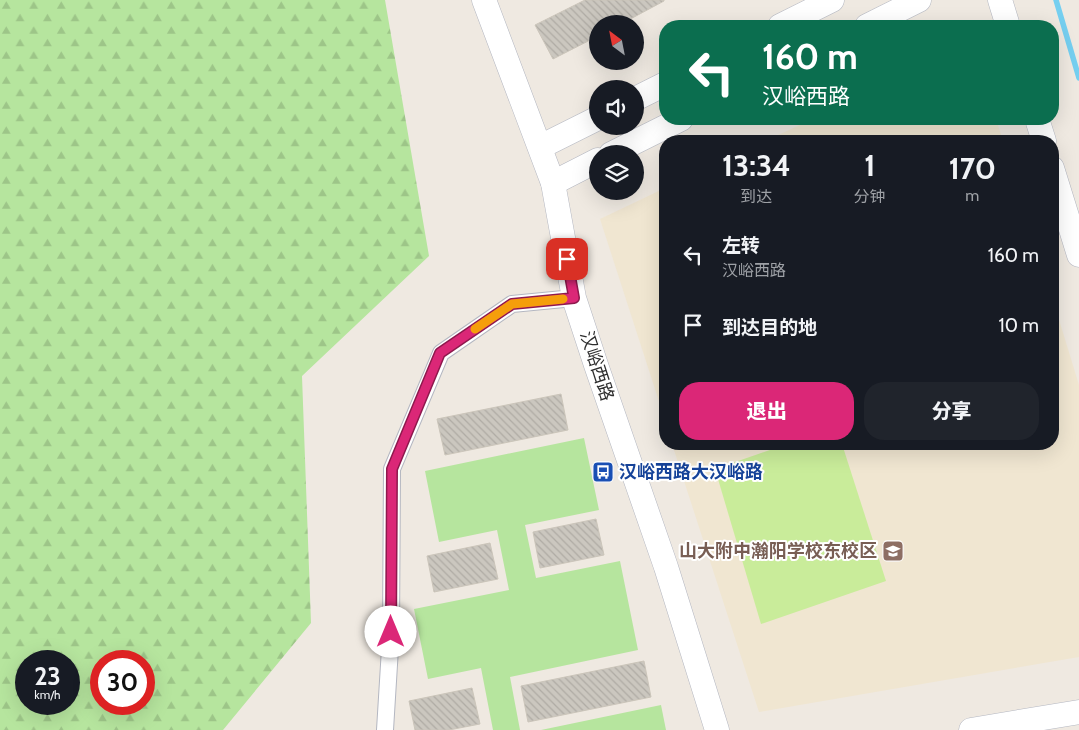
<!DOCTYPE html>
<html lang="zh">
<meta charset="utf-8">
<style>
:root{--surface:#171b24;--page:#20242c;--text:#f1f3f6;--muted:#9ea1a6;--accent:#db2777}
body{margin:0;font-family:Cabin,"Noto Sans SC",sans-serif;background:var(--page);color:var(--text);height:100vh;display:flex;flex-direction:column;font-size:19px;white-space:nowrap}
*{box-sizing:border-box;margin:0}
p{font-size:16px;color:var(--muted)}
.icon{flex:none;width:28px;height:28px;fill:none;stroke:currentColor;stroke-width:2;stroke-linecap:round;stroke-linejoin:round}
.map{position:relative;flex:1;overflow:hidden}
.drawer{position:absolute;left:659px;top:135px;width:400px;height:315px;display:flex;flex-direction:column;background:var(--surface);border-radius:20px;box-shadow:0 5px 20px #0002}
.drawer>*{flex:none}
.guide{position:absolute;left:659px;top:20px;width:400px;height:105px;border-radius:20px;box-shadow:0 5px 20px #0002;background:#0b6e4f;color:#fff;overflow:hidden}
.needle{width:32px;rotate:328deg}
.buttons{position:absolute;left:589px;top:15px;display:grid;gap:10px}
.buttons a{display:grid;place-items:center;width:55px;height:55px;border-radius:50%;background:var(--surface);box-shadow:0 5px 20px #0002;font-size:25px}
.speed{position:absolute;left:15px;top:650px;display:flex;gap:10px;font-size:25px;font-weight:700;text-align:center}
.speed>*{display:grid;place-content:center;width:65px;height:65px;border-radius:50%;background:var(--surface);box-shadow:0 5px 20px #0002;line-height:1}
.speed small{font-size:12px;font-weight:400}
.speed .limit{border:8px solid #d22;background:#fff;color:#111}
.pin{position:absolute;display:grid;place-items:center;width:42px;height:42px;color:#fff;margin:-21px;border-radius:10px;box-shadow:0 2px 8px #0006}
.me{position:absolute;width:55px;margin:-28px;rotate:0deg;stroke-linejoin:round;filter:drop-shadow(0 0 4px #0008)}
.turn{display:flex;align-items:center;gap:18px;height:105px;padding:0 20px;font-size:22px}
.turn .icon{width:65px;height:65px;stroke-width:2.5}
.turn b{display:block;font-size:35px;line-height:42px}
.eta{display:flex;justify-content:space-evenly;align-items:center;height:85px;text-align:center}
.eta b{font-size:30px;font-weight:800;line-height:35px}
.primary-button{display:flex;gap:10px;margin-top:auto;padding:10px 20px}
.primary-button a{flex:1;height:58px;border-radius:20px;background:var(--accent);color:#fff;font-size:20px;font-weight:800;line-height:58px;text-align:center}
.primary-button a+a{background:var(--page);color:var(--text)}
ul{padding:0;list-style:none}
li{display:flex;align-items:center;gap:15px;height:70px;padding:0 20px}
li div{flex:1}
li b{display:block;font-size:19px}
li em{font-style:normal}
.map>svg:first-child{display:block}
</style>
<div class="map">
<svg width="1079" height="730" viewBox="0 0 1079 730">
<defs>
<pattern id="forest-firs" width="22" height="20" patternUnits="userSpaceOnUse" patternTransform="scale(1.25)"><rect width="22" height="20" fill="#b6e59e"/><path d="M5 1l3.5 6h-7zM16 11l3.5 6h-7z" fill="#9dc588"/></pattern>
<pattern id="building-back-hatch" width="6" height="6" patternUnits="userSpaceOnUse" patternTransform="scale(1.25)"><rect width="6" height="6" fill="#cbc7bf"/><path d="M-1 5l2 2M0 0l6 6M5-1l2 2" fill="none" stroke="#afaba4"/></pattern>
</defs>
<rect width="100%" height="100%" fill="#efe9e1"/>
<!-- education -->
<g fill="#f0e6d1">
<polygon points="813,119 996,119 1003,141 765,141"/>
<polygon points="665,188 665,420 600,219"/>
<polygon points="1053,300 1079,385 1079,657 759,712 672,444 1052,444"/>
</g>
<!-- grass -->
<g fill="#b6e59e">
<polygon points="584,438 599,510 525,525 536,578 620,561 638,650 510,677 520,730 493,730 481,668 428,679 414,609 509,590 497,530 439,542 425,471"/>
<polygon points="661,705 666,730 541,730"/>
</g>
<!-- forest -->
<path fill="url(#forest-firs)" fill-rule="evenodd" d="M0,0H385L429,256L302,376L311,623L223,730H0ZM26,661H69V704H26ZM101,661H144V704H101Z"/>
<!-- pitch -->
<polygon fill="#c9ec9a" points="787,444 842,444 886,581 761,624 715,469"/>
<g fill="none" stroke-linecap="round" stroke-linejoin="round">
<!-- stream -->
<polyline stroke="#75cff0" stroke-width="5.5" points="1056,0 1079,78"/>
</g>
<!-- building -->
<g fill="url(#building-back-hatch)" stroke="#cbc5ba">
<polygon points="585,0 664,0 664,1 621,24 598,24 598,36 553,59 535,25"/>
<polygon points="561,394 568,430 445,455 437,419"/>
<polygon points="596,519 604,555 540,568 533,532"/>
<polygon points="490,543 498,579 434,592 427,556"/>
<polygon points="644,661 651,697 528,722 521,686"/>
<polygon points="472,688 480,724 449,730 415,730 409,701"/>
</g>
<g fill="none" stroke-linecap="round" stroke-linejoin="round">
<!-- street casing -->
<g stroke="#b4b7c1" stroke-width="18">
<polyline id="street" points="385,730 391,632 392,469 441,353 512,304 574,298"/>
</g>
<!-- secondary casing -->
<g stroke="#b4b7c1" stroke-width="25">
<g id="secondary">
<polyline points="484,0 553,183 574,298 596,365 666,567 717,730"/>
<polyline points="1000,0 1008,26"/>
<polyline points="780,26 832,0"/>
<polyline points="867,26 919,0"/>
<polyline points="635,99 665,84"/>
<polyline points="1037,119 1044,141"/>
<polyline points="540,147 598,118"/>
<polyline points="611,154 681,119"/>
<polyline points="1052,168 1079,255"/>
<polyline points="553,183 598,160"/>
<polyline points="971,730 1079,712"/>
</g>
</g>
<!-- street -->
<use href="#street" stroke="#fff" stroke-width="16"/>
<!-- secondary -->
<use href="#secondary" stroke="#fff" stroke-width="24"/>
</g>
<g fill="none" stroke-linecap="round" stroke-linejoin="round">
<!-- route casing -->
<g stroke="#8e194d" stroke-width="12">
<polyline id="route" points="391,632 392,469 440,353 512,304 574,298 567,259"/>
</g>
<!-- route -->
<use href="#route" stroke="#db2777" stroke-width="9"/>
<!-- slow -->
<polyline stroke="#f59e0b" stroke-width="9" points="475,329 512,304 563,299"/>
</g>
<!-- icons -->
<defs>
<g id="bus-square" transform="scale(1.125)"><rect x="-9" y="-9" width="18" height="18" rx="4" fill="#1a4fb4" stroke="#fff"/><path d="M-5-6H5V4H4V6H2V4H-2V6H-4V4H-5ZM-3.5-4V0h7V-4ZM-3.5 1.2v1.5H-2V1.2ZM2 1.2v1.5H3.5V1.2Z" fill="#fff"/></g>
<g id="school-square" transform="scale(1.125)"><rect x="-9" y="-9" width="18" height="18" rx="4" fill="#8d6e63" stroke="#fff"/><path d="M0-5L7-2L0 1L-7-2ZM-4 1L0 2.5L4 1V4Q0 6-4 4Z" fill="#fff"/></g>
</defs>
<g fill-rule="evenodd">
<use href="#bus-square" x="603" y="472"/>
<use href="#school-square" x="893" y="551"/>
</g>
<g text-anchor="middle" stroke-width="4" stroke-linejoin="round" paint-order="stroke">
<!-- street labels -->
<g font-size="18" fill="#2e2e2e" stroke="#fff">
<text transform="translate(597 366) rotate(72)" y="6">汉峪西路</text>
</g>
<!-- transit labels -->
<g font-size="18" font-weight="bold" fill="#164399" stroke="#fff" text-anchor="start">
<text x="619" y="478">汉峪西路大汉峪路</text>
</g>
<!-- education labels -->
<g font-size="18" font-weight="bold" fill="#785e54" stroke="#fff" text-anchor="end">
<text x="877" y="557">山大附中瀚阳学校东校区</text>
</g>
</g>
</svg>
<div class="buttons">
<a><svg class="needle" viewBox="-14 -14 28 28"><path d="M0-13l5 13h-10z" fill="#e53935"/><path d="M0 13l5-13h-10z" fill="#9ea1a6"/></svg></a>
<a><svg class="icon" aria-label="sound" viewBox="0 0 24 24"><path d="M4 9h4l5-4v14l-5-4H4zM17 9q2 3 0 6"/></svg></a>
<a><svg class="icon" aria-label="layers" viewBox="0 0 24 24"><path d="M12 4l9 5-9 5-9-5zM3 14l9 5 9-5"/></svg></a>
</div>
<div class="speed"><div>23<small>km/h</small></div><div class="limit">30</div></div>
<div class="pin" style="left:567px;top:259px;background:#d93025"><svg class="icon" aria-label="arrive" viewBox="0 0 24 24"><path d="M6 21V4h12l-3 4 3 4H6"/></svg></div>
<svg class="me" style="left:391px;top:632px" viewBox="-20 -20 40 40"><circle r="19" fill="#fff"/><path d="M0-13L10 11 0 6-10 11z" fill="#db2777"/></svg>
<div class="guide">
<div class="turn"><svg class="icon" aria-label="left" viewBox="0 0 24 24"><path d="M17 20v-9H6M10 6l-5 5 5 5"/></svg><div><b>160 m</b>汉峪西路</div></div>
</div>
<section class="drawer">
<div class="eta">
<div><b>13:34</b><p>到达</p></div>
<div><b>1</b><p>分钟</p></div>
<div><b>170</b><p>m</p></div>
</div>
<ul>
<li><svg class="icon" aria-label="left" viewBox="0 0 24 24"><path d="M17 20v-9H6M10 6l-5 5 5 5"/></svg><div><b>左转</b><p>汉峪西路</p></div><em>160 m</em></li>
<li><svg class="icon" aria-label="arrive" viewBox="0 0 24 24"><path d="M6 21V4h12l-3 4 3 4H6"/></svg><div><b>到达目的地</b></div><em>10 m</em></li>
</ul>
<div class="primary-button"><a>退出</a><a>分享</a></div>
</section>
</div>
